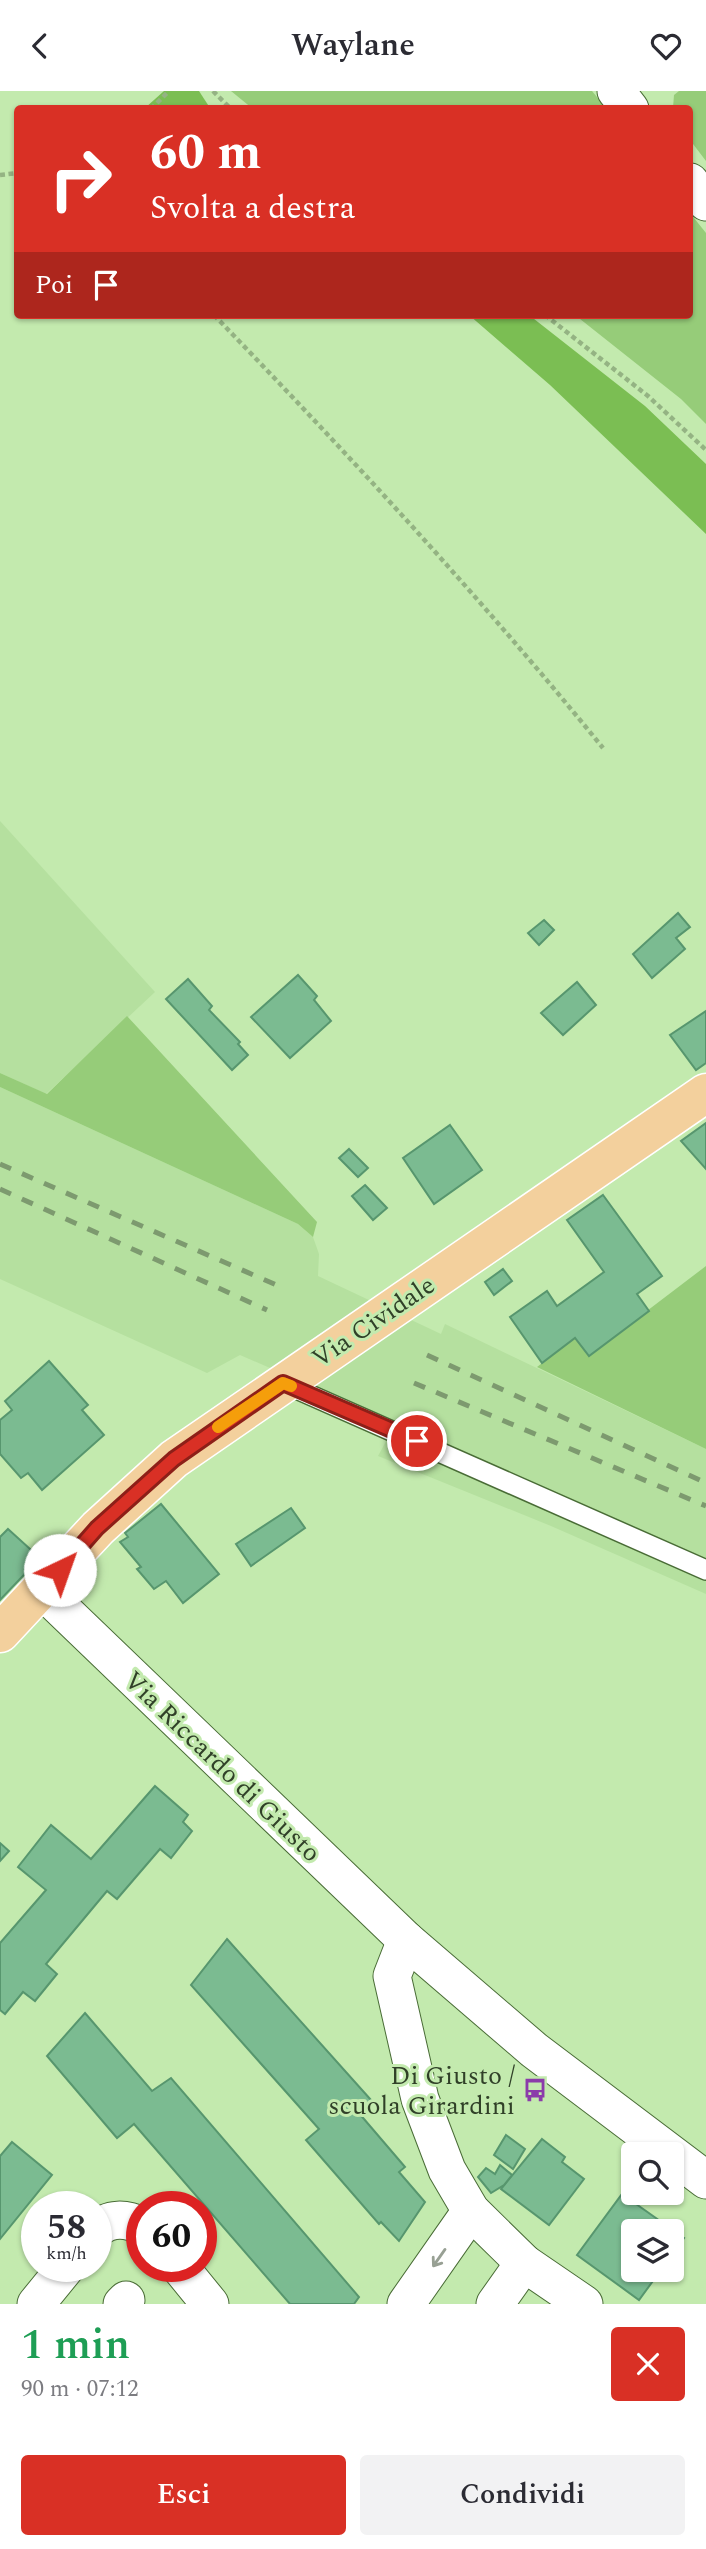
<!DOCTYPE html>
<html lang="it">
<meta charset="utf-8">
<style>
:root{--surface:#fff;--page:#f2f2f3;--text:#2b2b33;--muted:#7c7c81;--accent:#d93025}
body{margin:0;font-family:Spectral,serif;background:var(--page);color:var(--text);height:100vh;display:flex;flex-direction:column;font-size:26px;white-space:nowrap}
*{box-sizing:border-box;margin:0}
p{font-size:23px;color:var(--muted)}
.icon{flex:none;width:38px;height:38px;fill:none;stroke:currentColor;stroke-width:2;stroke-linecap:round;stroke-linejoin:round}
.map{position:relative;height:2213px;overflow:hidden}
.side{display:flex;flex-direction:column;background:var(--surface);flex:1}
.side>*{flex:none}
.guide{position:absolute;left:14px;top:14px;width:679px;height:214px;border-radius:7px;box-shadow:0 2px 5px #0004;background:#d93025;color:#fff;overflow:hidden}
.tools{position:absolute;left:621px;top:2051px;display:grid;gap:14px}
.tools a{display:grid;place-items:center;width:63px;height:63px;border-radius:7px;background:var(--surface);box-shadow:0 2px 5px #0004;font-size:35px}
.speed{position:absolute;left:21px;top:2100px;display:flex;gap:14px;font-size:35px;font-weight:700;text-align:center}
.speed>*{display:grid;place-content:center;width:91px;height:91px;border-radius:50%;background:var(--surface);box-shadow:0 2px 5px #0004;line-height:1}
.speed small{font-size:18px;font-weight:400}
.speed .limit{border:10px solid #d22;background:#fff;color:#111}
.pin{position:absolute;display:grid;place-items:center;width:60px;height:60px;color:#fff;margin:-30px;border:4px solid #fff;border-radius:50%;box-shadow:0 2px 7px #0007}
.me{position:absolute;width:77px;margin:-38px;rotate:42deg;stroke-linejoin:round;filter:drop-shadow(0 0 5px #0008)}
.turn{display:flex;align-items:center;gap:24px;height:147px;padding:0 21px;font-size:32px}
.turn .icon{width:91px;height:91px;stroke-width:2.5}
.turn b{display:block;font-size:49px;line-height:60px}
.then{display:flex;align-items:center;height:66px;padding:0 21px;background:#0003;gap:14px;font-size:26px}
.round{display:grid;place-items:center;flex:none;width:74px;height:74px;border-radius:7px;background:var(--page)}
.overview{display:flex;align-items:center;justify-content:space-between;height:119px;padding:0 21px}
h1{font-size:42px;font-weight:600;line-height:52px;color:#1e9e55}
.action{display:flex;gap:14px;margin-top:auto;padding:14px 21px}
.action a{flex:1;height:80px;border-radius:7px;background:var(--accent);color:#fff;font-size:28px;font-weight:600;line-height:80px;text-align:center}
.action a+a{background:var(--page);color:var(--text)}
header{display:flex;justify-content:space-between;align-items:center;height:91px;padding:0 21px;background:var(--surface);font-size:32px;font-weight:600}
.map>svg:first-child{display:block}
</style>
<header><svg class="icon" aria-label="back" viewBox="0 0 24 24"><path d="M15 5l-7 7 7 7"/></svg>Waylane<svg class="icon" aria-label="heart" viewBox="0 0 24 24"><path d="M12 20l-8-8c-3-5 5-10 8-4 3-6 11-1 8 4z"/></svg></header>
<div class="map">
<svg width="706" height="2213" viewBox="0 0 706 2213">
<rect width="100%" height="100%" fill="#c3eaae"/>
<!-- built -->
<g fill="#b5e09f">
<polygon points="0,730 155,901 46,1003 0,982"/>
<polygon points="0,996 298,1133 313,1146 319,1163 318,1185 441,1243 445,1233 706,1358 706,1503 551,1435 378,1365 396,1332 240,1264 207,1282 0,1188"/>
</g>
<!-- green -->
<g fill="#96cc79">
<polygon points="231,0 592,0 606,17 253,18"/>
<polygon points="679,0 706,0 706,70 690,49 690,18 673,17 674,4"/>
<polygon points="690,122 706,142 706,333 681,308 575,224 690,224"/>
<polygon points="127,925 317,1131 313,1146 298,1133 0,996 0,982 47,1003"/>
<polygon points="706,1175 706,1358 537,1276 575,1247 589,1264"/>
</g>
<!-- forest -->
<g fill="#7bbe53">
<polygon points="164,0 199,0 210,17 145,17"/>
<polygon points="469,224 529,224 645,315 706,373 706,443 550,294"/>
</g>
<!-- building -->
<g fill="#7bbb91" stroke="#57966e" stroke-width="2">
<polygon points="678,822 690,836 676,847 685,858 652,887 633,863"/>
<polygon points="544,829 554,839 539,854 528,842"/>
<polygon points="298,884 317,905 314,909 331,930 290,967 251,926"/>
<polygon points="188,888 212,915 209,919 240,951 238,953 248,964 232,979 166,908"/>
<polygon points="577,891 596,914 563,944 541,922"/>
<polygon points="706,920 706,972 696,979 670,944"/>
<polygon points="706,1032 706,1078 681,1050"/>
<polygon points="450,1034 482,1079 434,1113 403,1067"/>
<polygon points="349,1058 368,1077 358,1086 339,1067"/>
<polygon points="365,1094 387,1117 373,1129 352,1105"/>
<polygon points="603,1104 662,1185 637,1203 649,1220 589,1265 575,1247 542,1272 510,1226 547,1200 557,1215 604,1181 567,1129"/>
<polygon points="503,1178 512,1190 494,1204 485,1191"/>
<polygon points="49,1270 88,1314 82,1319 104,1344 42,1399 28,1382 21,1387 0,1363 0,1329 12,1319 5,1310"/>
<polygon points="161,1413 219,1483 183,1512 166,1490 154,1498 137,1478 141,1476 120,1451 128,1446 125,1442"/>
<polygon points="291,1417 305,1437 251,1475 236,1453"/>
<polygon points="8,1438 40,1467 0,1509 0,1446"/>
<polygon points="155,1695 188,1724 183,1731 192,1740 171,1767 160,1758 117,1808 107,1800 46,1873 57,1883 35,1910 23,1901 5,1923 0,1919 0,1852 46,1799 18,1776 51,1734 91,1768"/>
<polygon points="0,1752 9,1760 0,1770"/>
<polygon points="227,1848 371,2009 358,2021 405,2076 399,2081 425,2111 399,2150 381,2131 379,2133 306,2049 319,2038 191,1894"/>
<polygon points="85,1922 152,2000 171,1987 359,2206 354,2213 290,2213 134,2033 117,2047 47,1965"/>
<polygon points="506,2044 525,2058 513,2078 494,2064"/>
<polygon points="542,2048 565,2066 562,2071 584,2088 549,2134 501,2098"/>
<polygon points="12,2051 52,2084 0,2148 0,2065"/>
<polygon points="500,2074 512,2084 504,2094 491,2102 478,2086 486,2077 495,2083"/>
<polygon points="622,2103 684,2147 672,2164 672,2140 634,2140 634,2179 661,2179 639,2209 577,2164"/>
</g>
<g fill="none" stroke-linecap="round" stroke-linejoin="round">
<!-- lane casing -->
<g stroke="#496c36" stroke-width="22">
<polyline id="lane" points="283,1292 706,1479"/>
</g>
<!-- street casing -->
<g stroke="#496c36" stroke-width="39">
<g id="street">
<polyline points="616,0 630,18"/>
<polyline points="690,91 706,111"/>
<polyline points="42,1499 406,1849 534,1959 706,2089"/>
<polyline points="406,1849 392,1885 420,2008 447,2079 471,2120 524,2172 584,2213"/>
<path d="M96,2139C109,2126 126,2127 142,2135"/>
<polyline points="179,2175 210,2213"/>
<polyline points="36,2213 67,2175"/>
<polyline points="122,2213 126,2209"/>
<polyline points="406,2213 471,2120"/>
<polyline points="495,2213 524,2172"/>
</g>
</g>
<!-- primary casing -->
<g stroke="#fff" stroke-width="41">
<polyline id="primary" points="0,1542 98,1437 174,1368 706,1002"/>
</g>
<!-- path -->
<g stroke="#94b383" stroke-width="4.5" stroke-dasharray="5 3.5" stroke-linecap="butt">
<polyline points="213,0 231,18"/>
<polyline points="151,18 169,0"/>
<polyline points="0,84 18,82"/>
<path d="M214,224C349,364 481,507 603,657"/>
<polyline points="545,224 648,305 706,359"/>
</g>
<!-- lane -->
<use href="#lane" stroke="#fff" stroke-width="19"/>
<!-- street -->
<use href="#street" stroke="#fff" stroke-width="37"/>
<!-- primary -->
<use href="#primary" stroke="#f3d09d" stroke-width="38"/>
<!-- rail -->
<g stroke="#7d9a6f" stroke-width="5" stroke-dasharray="12 12" stroke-linecap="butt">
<polyline points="0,1073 281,1196"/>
<polyline points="0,1098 267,1219"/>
<polyline points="427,1264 706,1392"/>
<polyline points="414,1292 706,1415"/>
</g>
</g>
<!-- one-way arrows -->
<defs><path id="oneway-shaft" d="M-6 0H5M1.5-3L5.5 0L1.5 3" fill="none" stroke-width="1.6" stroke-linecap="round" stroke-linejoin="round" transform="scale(1.75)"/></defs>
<use stroke="#98a094" href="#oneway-shaft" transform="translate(439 2167) rotate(125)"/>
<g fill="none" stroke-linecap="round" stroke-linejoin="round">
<!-- route casing -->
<g stroke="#8d1f18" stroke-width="18">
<polyline id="route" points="60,1479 97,1437 174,1368 283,1292 417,1350"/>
</g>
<!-- route -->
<use href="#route" stroke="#d93025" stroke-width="12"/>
<!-- slow -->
<polyline stroke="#f59e0b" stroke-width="12" points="218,1336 283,1292 291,1295"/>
</g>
<!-- icons -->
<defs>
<g id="bus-bare" transform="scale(1.89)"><path d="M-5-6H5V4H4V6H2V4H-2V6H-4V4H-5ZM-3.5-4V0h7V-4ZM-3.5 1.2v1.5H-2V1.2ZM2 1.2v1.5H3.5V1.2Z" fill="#8b3baa" stroke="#c3eaae" stroke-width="2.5" paint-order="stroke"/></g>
</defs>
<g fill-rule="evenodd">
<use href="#bus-bare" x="535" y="1999"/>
</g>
<g text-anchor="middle" stroke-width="6" stroke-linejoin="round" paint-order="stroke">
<!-- street labels -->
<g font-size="26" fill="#304028" stroke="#c3eaae">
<text transform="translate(373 1230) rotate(-34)" y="9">Via Cividale</text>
<text transform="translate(223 1675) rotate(44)" y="9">Via Riccardo di Giusto</text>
</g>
<!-- poi labels -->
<g font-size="26" fill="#304028" stroke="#c3eaae" text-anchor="end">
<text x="515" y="1993">Di Giusto /<tspan x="515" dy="30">scuola Girardini</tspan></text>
</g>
</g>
</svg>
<div class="tools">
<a><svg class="icon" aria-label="search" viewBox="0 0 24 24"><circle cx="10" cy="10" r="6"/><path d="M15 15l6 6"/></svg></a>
<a><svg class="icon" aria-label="layers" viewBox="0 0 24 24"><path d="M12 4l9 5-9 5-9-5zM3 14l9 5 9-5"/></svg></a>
</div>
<div class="speed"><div>58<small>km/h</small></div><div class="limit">60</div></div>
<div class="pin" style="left:417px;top:1350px;background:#d93025"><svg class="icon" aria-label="arrive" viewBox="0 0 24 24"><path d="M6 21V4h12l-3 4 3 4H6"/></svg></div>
<svg class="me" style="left:60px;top:1479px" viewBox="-20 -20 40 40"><circle r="19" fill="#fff"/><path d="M0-13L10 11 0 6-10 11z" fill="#d93025"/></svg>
<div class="guide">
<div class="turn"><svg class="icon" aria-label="right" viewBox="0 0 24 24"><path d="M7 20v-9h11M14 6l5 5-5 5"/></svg><div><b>60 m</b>Svolta a destra</div></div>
<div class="then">Poi<svg class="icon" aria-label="arrive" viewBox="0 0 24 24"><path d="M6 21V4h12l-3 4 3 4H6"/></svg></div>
</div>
</div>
<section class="side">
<div class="overview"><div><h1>1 min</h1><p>90 m · 07:12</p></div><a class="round" style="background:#d93025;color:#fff"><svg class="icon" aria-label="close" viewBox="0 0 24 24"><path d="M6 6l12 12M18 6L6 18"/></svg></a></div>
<div class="action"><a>Esci</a><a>Condividi</a></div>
</section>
